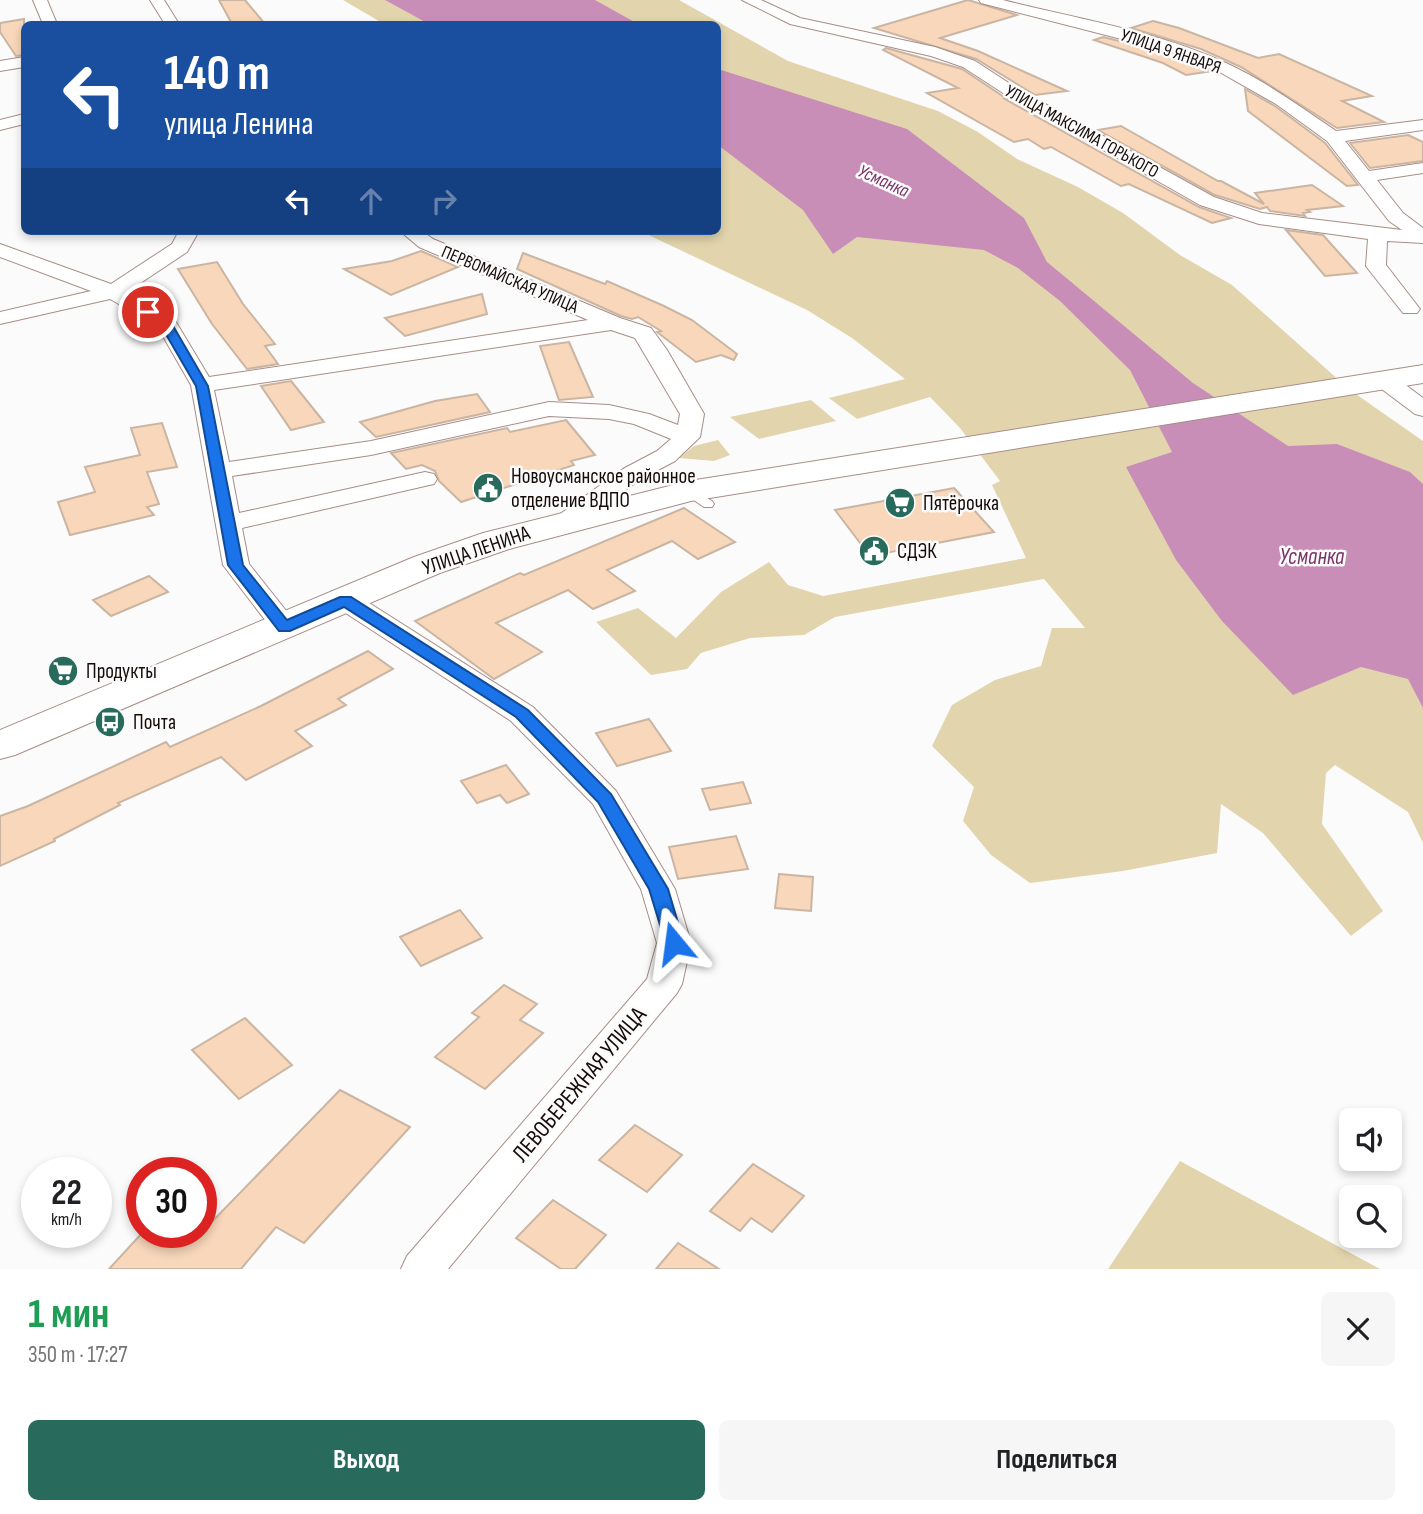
<!DOCTYPE html>
<html lang="ru">
<meta charset="utf-8">
<style>
:root{--surface:#fff;--page:#f6f6f6;--text:#202124;--muted:#757577;--accent:#286b5d}
body{margin:0;font-family:"Sofia Sans Condensed",sans-serif;background:var(--page);color:var(--text);height:100vh;display:flex;flex-direction:column;font-size:26px;white-space:nowrap}
*{box-sizing:border-box;margin:0}
p{font-size:23px;color:var(--muted)}
.icon{flex:none;width:38px;height:38px;fill:none;stroke:currentColor;stroke-width:2;stroke-linecap:round;stroke-linejoin:round}
.map{position:relative;height:1269px;overflow:hidden}
.side{display:flex;flex-direction:column;background:var(--surface);flex:1}
.side>*{flex:none}
.hud{position:absolute;left:21px;top:21px;width:700px;height:214px;border-radius:10px;box-shadow:0 4px 10px #0003;background:#1a4fa0;color:#fff;overflow:hidden}
.buttons{position:absolute;left:1339px;top:1108px;display:grid;gap:14px}
.buttons a{display:grid;place-items:center;width:63px;height:63px;border-radius:10px;background:var(--surface);box-shadow:0 4px 10px #0003;font-size:35px}
.speed{position:absolute;left:21px;top:1157px;display:flex;gap:14px;font-size:35px;font-weight:700;text-align:center}
.speed>*{display:grid;place-content:center;width:91px;height:91px;border-radius:50%;background:var(--surface);box-shadow:0 4px 10px #0003;line-height:1}
.speed small{font-size:18px;font-weight:400}
.speed .limit{border:10px solid #d22;background:#fff;color:#111}
.pin{position:absolute;display:grid;place-items:center;width:60px;height:60px;color:#fff;margin:-30px;border:4px solid #fff;border-radius:50%;box-shadow:0 2px 7px #0007}
.me{position:absolute;width:77px;margin:-38px;rotate:344deg;stroke-linejoin:round;filter:drop-shadow(0 0 5px #0008)}
.turn{display:flex;align-items:center;gap:24px;height:147px;padding:0 28px;font-size:32px}
.turn .icon{width:91px;height:91px;stroke-width:2.5}
.turn b{display:block;font-size:49px;line-height:60px}
.lanes{display:flex;align-items:center;height:66px;padding:0 28px;background:#0003;justify-content:center;gap:35px;direction:ltr}
.lanes .off{opacity:.35}
.round{display:grid;place-items:center;flex:none;width:74px;height:74px;border-radius:10px;background:var(--page)}
.head{display:flex;align-items:center;justify-content:space-between;height:119px;padding:0 28px}
h1{font-size:42px;font-weight:700;line-height:52px;color:#1e9e55}
.action{display:flex;gap:14px;margin-top:auto;padding:14px 28px}
.action a{flex:1;height:80px;border-radius:10px;background:var(--accent);color:#fff;font-size:28px;font-weight:700;line-height:80px;text-align:center}
.action a+a{background:var(--page);color:var(--text)}
.map>svg:first-child{display:block}
</style>
<div class="map">
<svg width="1423" height="1269" viewBox="0 0 1423 1269">
<rect width="100%" height="100%" fill="#fbfbfb"/>
<!-- green -->
<g fill="#e2d5ad">
<polygon points="343,0 679,0 788,61 938,111 978,132 1017,159 1078,187 1123,213 1180,255 1232,285 1350,390 1423,441 1423,843 1408,812 1335,765 1326,773 1322,824 1383,911 1351,936 1263,833 1221,804 1217,853 1123,871 1030,883 991,855 963,821 974,787 932,746 952,705 995,680 1041,666 1052,628 1085,628 1044,579 835,617 804,635 750,638 701,653 687,669 651,675 596,622 638,608 676,638 721,592 769,562 788,585 823,596 1026,558 992,485 1000,481 960,428 930,397 857,419 829,398 905,379 852,338 807,310 640,231 718,231 718,24 384,24"/>
<polygon points="811,400 836,421 759,439 730,417"/>
<polygon points="718,440 730,455 714,461 679,458 694,446"/>
<polygon points="1180,1161 1380,1269 1108,1269"/>
</g>
<!-- water -->
<g fill="#c98eb7">
<polygon points="385,0 595,0 638,24 429,24"/>
<polygon points="718,69 907,129 1024,218 1047,262 1193,383 1288,446 1337,444 1410,472 1423,484 1423,708 1408,679 1361,667 1293,695 1222,621 1176,560 1126,467 1172,452 1130,370 1060,301 1018,268 984,250 857,237 833,254 803,210 718,145"/>
</g>
<!-- building -->
<g fill="#f8d7ba" stroke="#cab5a3" stroke-width="2">
<polygon points="219,0 245,0 265,24 232,24"/>
<polygon points="968,0 1017,15 940,38 978,51 1067,91 1035,95 976,59 874,28"/>
<polygon points="24,19 24,55 16,56 0,32 0,23"/>
<polygon points="1153,21 1179,28 1258,58 1279,54 1372,96 1342,101 1384,122 1337,128 1241,67 1201,49 1131,28"/>
<polygon points="1103,37 1171,54 1212,71 1186,75 1163,63 1094,40"/>
<polygon points="886,48 962,69 1007,99 1005,99 1199,207 1231,218 1212,223 1129,184 1121,186 1051,147 1044,149 1028,139 1014,142 927,93 958,88 883,50"/>
<polygon points="1245,89 1275,106 1325,143 1358,185 1347,186 1248,111"/>
<polygon points="1121,126 1218,181 1221,181 1264,204 1255,193 1312,185 1343,206 1307,210 1310,212 1303,213 1305,216 1270,211 1267,207 1260,209 1215,195 1098,130"/>
<polygon points="1408,135 1423,142 1423,161 1370,168 1350,143"/>
<polygon points="1286,230 1323,235 1357,273 1325,276"/>
<polygon points="421,251 458,267 391,295 344,269 392,261"/>
<polygon points="523,253 605,284 607,281 664,306 692,320 737,354 734,360 721,355 696,362 657,332 661,331 638,317 632,319 621,316 517,269"/>
<polygon points="217,262 243,304 275,344 265,346 278,364 247,369 212,324 178,269"/>
<polygon points="482,294 487,314 405,336 385,318"/>
<polygon points="569,342 593,397 559,400 540,346"/>
<polygon points="291,381 324,422 291,430 261,386"/>
<polygon points="477,394 490,412 376,437 360,422 435,401"/>
<polygon points="566,420 595,455 571,461 574,465 461,502 439,481 435,471 422,465 406,469 391,453 507,428 510,432"/>
<polygon points="162,423 177,467 147,472 159,504 147,507 154,515 70,535 58,502 95,492 85,467 140,455 131,428"/>
<polygon points="954,488 994,532 870,556 835,510"/>
<polygon points="684,508 735,542 698,559 672,541 607,570 635,591 593,609 568,590 496,623 542,652 494,679 415,621 520,573 524,575"/>
<polygon points="149,576 168,592 111,616 93,600"/>
<polygon points="368,651 393,669 338,699 346,705 295,731 312,746 246,780 221,757 118,803 120,805 54,839 55,841 0,866 0,816 28,806 166,742 170,747 261,706"/>
<polygon points="649,719 671,751 617,766 596,733"/>
<polygon points="506,765 529,794 507,803 500,795 477,803 461,781"/>
<polygon points="743,782 751,803 710,810 702,789"/>
<polygon points="736,836 748,869 678,879 669,847"/>
<polygon points="779,874 813,877 811,911 775,908"/>
<polygon points="460,910 482,938 421,966 400,937"/>
<polygon points="504,985 537,1004 520,1020 543,1033 485,1089 435,1057 479,1017 472,1013"/>
<polygon points="245,1018 292,1065 239,1099 192,1050"/>
<polygon points="340,1090 410,1127 304,1243 276,1227 241,1269 109,1269 143,1232 202,1232"/>
<polygon points="635,1125 682,1155 647,1192 599,1160"/>
<polygon points="753,1164 804,1196 772,1232 751,1218 740,1231 710,1211"/>
<polygon points="553,1200 606,1235 575,1269 561,1269 516,1238"/>
<polygon points="678,1243 719,1269 656,1269"/>
</g>
<g fill="none" stroke-linecap="round" stroke-linejoin="round">
<!-- lane casing -->
<g stroke="#a88d86" stroke-width="2">
<polygon id="lane" points="689,487 712,501 714,504 712,507 704,507 685,494 683,491"/>
</g>
<!-- street casing -->
<g stroke="#a88d86" stroke-width="2">
<g id="street">
<polygon points="33,0 47,0 57,24 43,24"/>
<polygon points="150,0 164,0 179,24 165,24"/>
<path d="M742,0H761L800,18L935,47L975,61L1018,89L1214,197L1262,213L1402,230L1389,221L1327,141L1276,104L1216,70L1172,52L981,3L979,0H1003C1077,19 1157,31 1226,63C1265,81 1301,107 1336,131L1423,120V130L1345,141L1369,171L1423,163V173L1377,180L1403,213L1423,228V243L1387,241L1386,265L1420,309L1417,313H1403L1369,270L1366,266L1368,239L1259,224L1200,205L1006,95L963,67L931,56L790,24Z"/>
<polygon points="24,57 24,67 0,71 0,61"/>
<polygon points="24,114 24,124 0,130 0,120"/>
<path d="M179,231H199L187,252L127,292L173,317L209,377L588,320L419,247L400,231H422L433,239L620,318L651,328L667,350L704,414L700,437L675,461L641,479L574,527L565,530L556,527L552,522L556,517L623,469L657,451L671,439L634,424L609,419L549,416L371,455L232,476L239,513L425,472L434,474L437,479L434,484L425,486L242,528L249,564L299,627L295,633L285,635L275,633L223,565L191,385L157,326L110,299L0,324V312L91,291L0,257V244L111,284L172,244ZM611,330L635,338L680,414L678,425L649,414L609,405L549,402L371,441L229,462L214,390Z"/>
<polygon points="1383,372 1391,374 1423,398 1423,416 1415,414 1375,384 1372,379 1375,374"/>
<polygon points="345,592 355,594 533,707 616,791 675,889 691,943 682,984 677,993 448,1269 401,1269 407,1256 647,979 657,943 641,889 593,804 511,721 335,606 331,600 335,594"/>
</g>
</g>
<!-- secondary casing -->
<g stroke="#a88d86" stroke-width="2">
<polygon id="secondary" points="1423,365 1423,383 691,501 509,549 440,573 15,755 0,759 0,730 414,557 483,533 689,481"/>
</g>
<!-- lane -->
<use href="#lane" fill="#fff" fill-rule="evenodd"/>
<!-- street -->
<use href="#street" fill="#fff" fill-rule="evenodd"/>
<!-- secondary -->
<use href="#secondary" fill="#fff" fill-rule="evenodd"/>
</g>
<!-- route -->
<polygon fill="#1a73e8" stroke="#114b97" stroke-width="2" points="148,308 169,319 208,386 243,565 287,620 340,597 351,597 528,710 611,794 668,889 684,943 681,948 674,950 667,948 649,889 598,802 516,717 344,607 290,631 279,631 228,565 196,386 160,324 142,312"/>
<!-- icons -->
<defs>
<g id="civic-disc" transform="scale(1.575)"><circle r="9.5" fill="#286b5d" stroke="#fbfbfb"/><path d="M-.6-6.5H3V-4.5H.6V-3L4-1V1h2V6H-6V1h2V-1L-.6-3ZM-1.2 2.5V6h2.4V2.5Z" fill="#fff"/></g>
<g id="supermarket-disc" transform="scale(1.575)"><circle r="9.5" fill="#286b5d" stroke="#fbfbfb"/><path d="M-6-5.5h2.5l.6 2H6L4.5 2H-2.5L-4.4-4H-6ZM-1.5 3.2a1.3 1.3 0 1 0 .1 0ZM3 3.2a1.3 1.3 0 1 0 .1 0Z" fill="#fff"/></g>
<g id="bus-disc" transform="scale(1.575)"><circle r="9.5" fill="#286b5d" stroke="#fbfbfb"/><path d="M-5-6H5V4H4V6H2V4H-2V6H-4V4H-5ZM-3.5-4V0h7V-4ZM-3.5 1.2v1.5H-2V1.2ZM2 1.2v1.5H3.5V1.2Z" fill="#fff"/></g>
</defs>
<g fill-rule="evenodd">
<use href="#civic-disc" x="488" y="488"/>
<use href="#supermarket-disc" x="900" y="503"/>
<use href="#civic-disc" x="874" y="551"/>
<use href="#supermarket-disc" x="63" y="671"/>
<use href="#bus-disc" x="110" y="722"/>
</g>
<g text-anchor="middle" stroke-width="5" stroke-linejoin="round" paint-order="stroke">
<!-- far-street labels -->
<g font-size="18" fill="#150b09" stroke="#fbfbfb">
<text transform="translate(1171 51) rotate(19)" y="6">УЛИЦА 9 ЯНВАРЯ</text>
<text transform="translate(1082 131) rotate(29)" y="6">УЛИЦА МАКСИМА ГОРЬКОГО</text>
<text transform="translate(510 279) rotate(23)" y="6">ПЕРВОМАЙСКАЯ УЛИЦА</text>
</g>
<!-- far-water labels -->
<g font-size="19" font-style="italic" fill="#7b3468" stroke="#fbfbfb">
<text transform="translate(884 180) rotate(24)" y="7">Усманка</text>
</g>
<!-- poi labels -->
<g font-size="21" fill="#150b09" stroke="#fbfbfb" text-anchor="start">
<text x="511" y="483">Новоусманское районное<tspan x="511" dy="24">отделение ВДПО</tspan></text>
<text x="923" y="510">Пятёрочка</text>
<text x="897" y="558">СДЭК</text>
<text x="86" y="678">Продукты</text>
<text x="133" y="729">Почта</text>
</g>
<!-- street labels -->
<g font-size="21" fill="#150b09" stroke="#fbfbfb">
<text transform="translate(476 550) rotate(-19)" y="7">УЛИЦА ЛЕНИНА</text>
</g>
<!-- water labels -->
<g font-size="23" font-style="italic" fill="#7b3468" stroke="#fbfbfb">
<text x="1312" y="564">Усманка</text>
</g>
<!-- near-street labels -->
<g font-size="24" fill="#150b09" stroke="#fbfbfb">
<text transform="translate(579 1084) rotate(-50)" y="8">ЛЕВОБЕРЕЖНАЯ УЛИЦА</text>
</g>
</g>
</svg>
<div class="buttons">
<a><svg class="icon" aria-label="sound" viewBox="0 0 24 24"><path d="M4 9h4l5-4v14l-5-4H4zM17 9q2 3 0 6"/></svg></a>
<a><svg class="icon" aria-label="search" viewBox="0 0 24 24"><circle cx="10" cy="10" r="6"/><path d="M15 15l6 6"/></svg></a>
</div>
<div class="speed"><div>22<small>km/h</small></div><div class="limit">30</div></div>
<div class="pin" style="left:148px;top:312px;background:#d93025"><svg class="icon" aria-label="arrive" viewBox="0 0 24 24"><path d="M6 21V4h12l-3 4 3 4H6"/></svg></div>
<svg class="me" style="left:674px;top:943px" viewBox="-20 -20 40 40"><path d="M0-17L14 15 0 8-14 15z" fill="#1a73e8" stroke="#fff" stroke-width="4"/></svg>
<div class="hud">
<div class="turn"><svg class="icon" aria-label="left" viewBox="0 0 24 24"><path d="M17 20v-9H6M10 6l-5 5 5 5"/></svg><div><b>140 m</b>улица Ленина</div></div>
<div class="lanes"><svg class="icon" aria-label="left" viewBox="0 0 24 24"><path d="M17 20v-9H6M10 6l-5 5 5 5"/></svg><svg class="icon off" aria-label="ahead" viewBox="0 0 24 24"><path d="M12 20V5M6 11l6-6 6 6"/></svg><svg class="icon off" aria-label="right" viewBox="0 0 24 24"><path d="M7 20v-9h11M14 6l5 5-5 5"/></svg></div>
</div>
</div>
<section class="side">
<div class="head"><div><h1>1 мин</h1><p>350 m · 17:27</p></div><a class="round"><svg class="icon" aria-label="close" viewBox="0 0 24 24"><path d="M6 6l12 12M18 6L6 18"/></svg></a></div>
<div class="action"><a>Выход</a><a>Поделиться</a></div>
</section>
